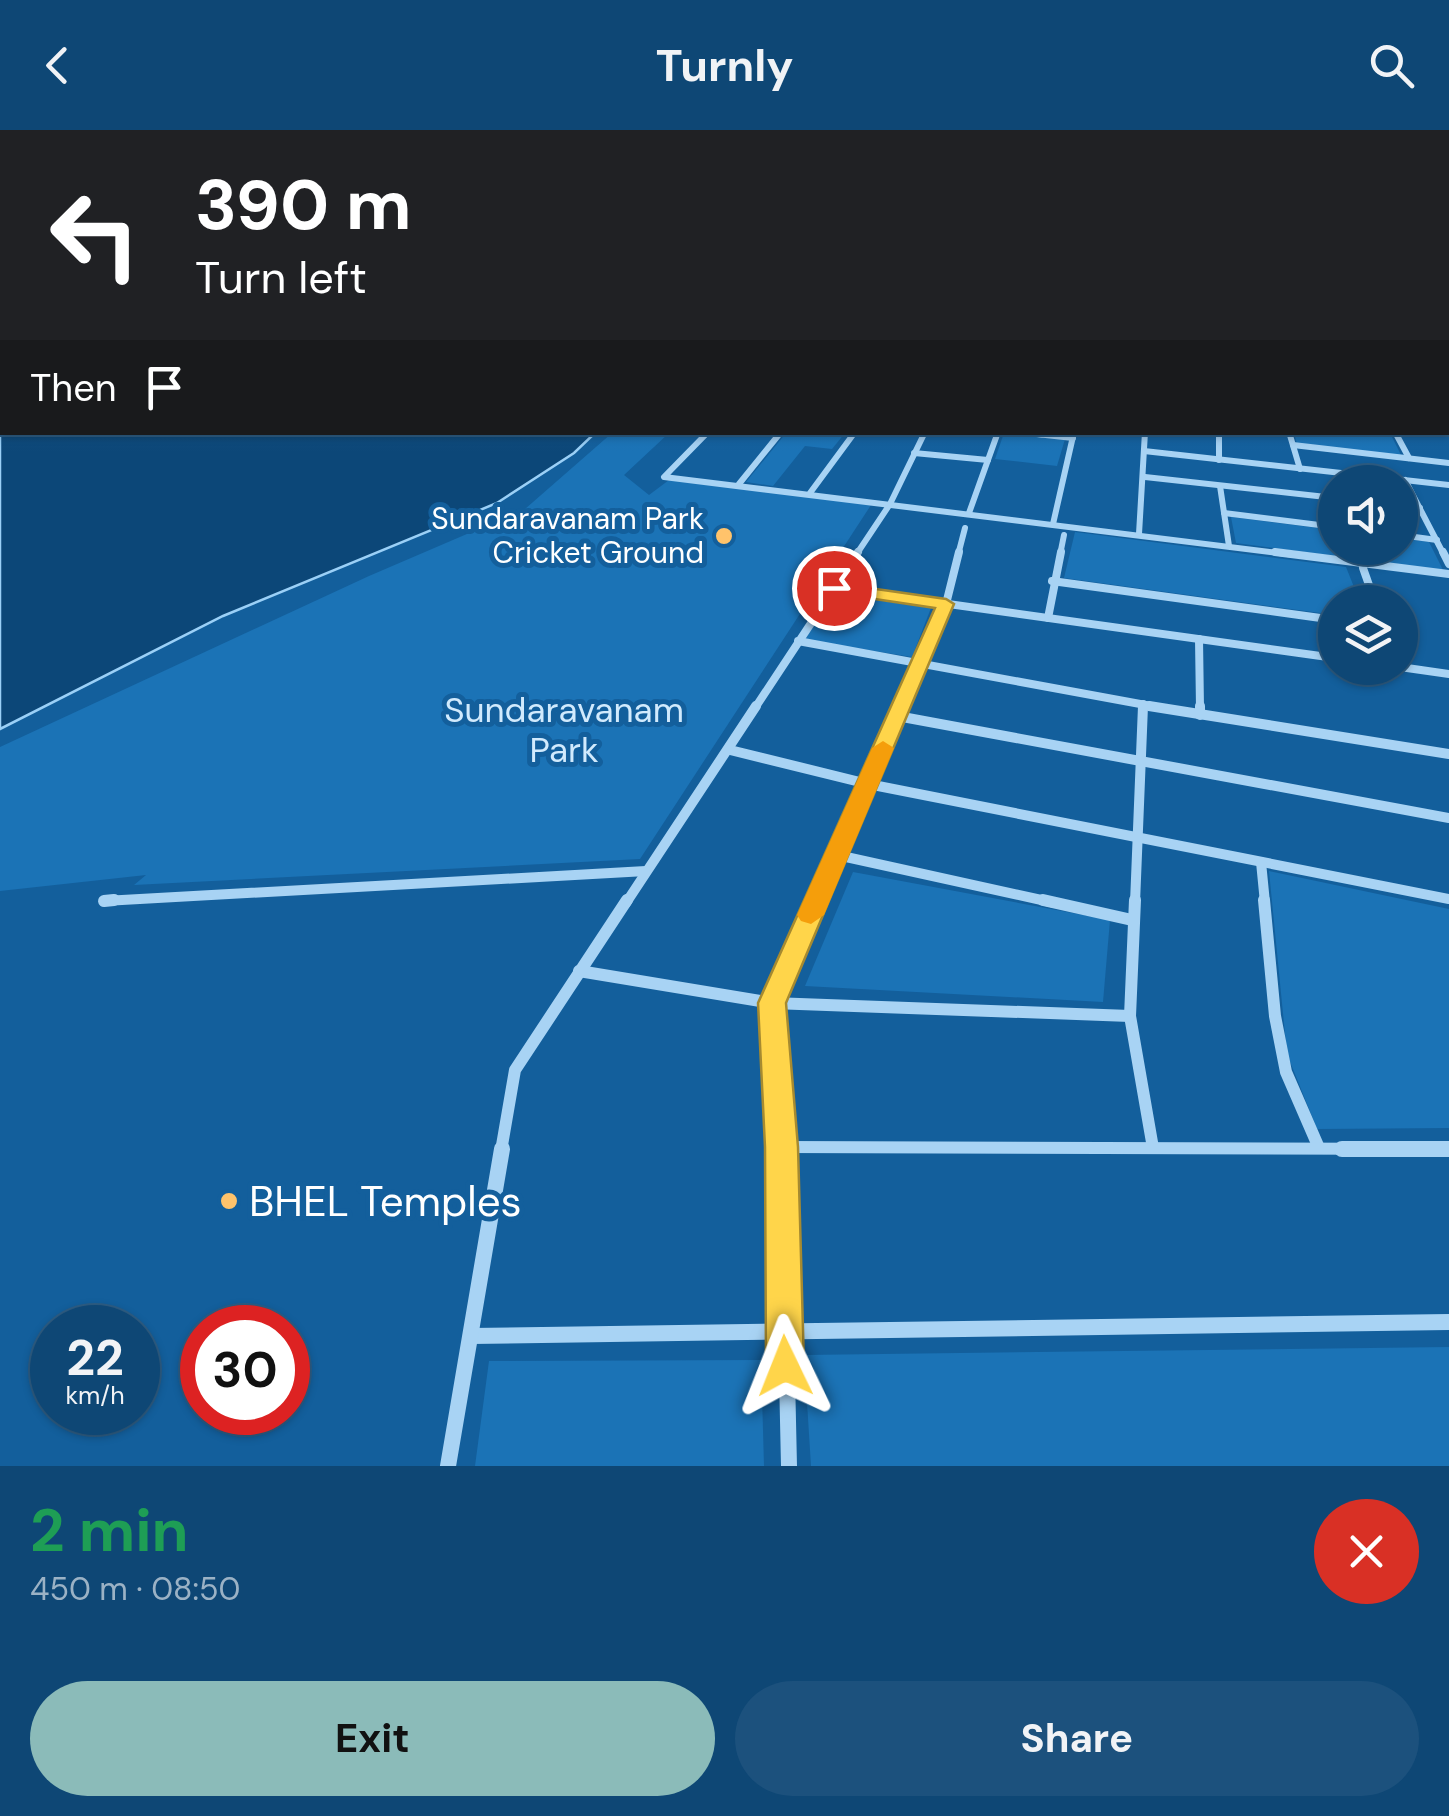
<!DOCTYPE html>
<meta charset="utf-8">
<style>
:root{--surface:#0e4775;--page:#1c517d;--text:#f1f3f6;--muted:#9bb2c5;--line:#2e5f87;--accent:#8bbbb9}
body{margin:0;font-family:"DM Sans",sans-serif;background:var(--page);color:var(--text);height:100vh;display:flex;flex-direction:column;font-size:38px;white-space:nowrap}
*{box-sizing:border-box;margin:0}
p{font-size:32px;color:var(--muted)}
.icon{flex:none;width:55px;height:55px;fill:none;stroke:currentColor;stroke-width:2;stroke-linecap:round;stroke-linejoin:round}
.map{position:relative;height:1336px;overflow:hidden}
.drawer{display:flex;flex-direction:column;background:var(--surface);flex:1}
.drawer>*{flex:none}
.banner{position:absolute;left:0px;top:0px;width:1450px;height:305px;box-shadow:0 2px 8px #0004,0 0 0 2px var(--line);background:#202124;color:#fff;overflow:hidden}
.buttons{position:absolute;left:1318px;top:335px;display:grid;gap:20px}
.buttons a{display:grid;place-items:center;width:100px;height:100px;border-radius:50%;background:var(--surface);box-shadow:0 2px 8px #0004,0 0 0 2px var(--line);font-size:50px}
.speed{position:absolute;left:30px;top:1175px;display:flex;gap:20px;font-size:50px;font-weight:700;text-align:center}
.speed>*{display:grid;place-content:center;width:130px;height:130px;border-radius:50%;background:var(--surface);box-shadow:0 2px 8px #0004,0 0 0 2px var(--line);line-height:1}
.speed small{font-size:25px;font-weight:400}
.speed .limit{border:15px solid #d22;background:#fff;color:#111}
.pin{position:absolute;display:grid;place-items:center;width:85px;height:85px;color:#fff;margin:-42px;border:5px solid #fff;border-radius:50%;box-shadow:0 2px 10px #0007}
.me{position:absolute;width:110px;margin:-55px;rotate:358deg;stroke-linejoin:round;filter:drop-shadow(0 0 8px #0008)}
.turn{display:flex;align-items:center;gap:35px;height:210px;padding:0 30px;font-size:45px}
.turn .icon{width:130px;height:130px;stroke-width:2.5}
.turn b{display:block;font-size:70px;line-height:85px}
.then{display:flex;align-items:center;height:95px;padding:0 30px;background:#0003;gap:20px;font-size:38px}
.round{display:grid;place-items:center;flex:none;width:105px;height:105px;border-radius:52px;background:var(--page)}
.headline{display:flex;align-items:center;justify-content:space-between;height:170px;padding:0 30px}
h1{font-size:60px;font-weight:700;line-height:75px;color:#1e9e55}
.action{display:flex;gap:20px;margin-top:auto;padding:20px 30px}
.action a{flex:1;height:115px;border-radius:60px;background:var(--accent);color:#111;font-size:40px;font-weight:700;line-height:115px;text-align:center}
.action a+a{background:var(--page);color:var(--text)}
header{display:flex;justify-content:space-between;align-items:center;height:130px;padding:0 30px;background:var(--surface);font-size:45px;font-weight:700}
.map>svg:first-child{display:block}
</style>
<header><svg class="icon" aria-label="back" viewBox="0 0 24 24"><path d="M15 5l-7 7 7 7"/></svg>Turnly<svg class="icon" aria-label="search" viewBox="0 0 24 24"><circle cx="10" cy="10" r="6"/><path d="M15 15l6 6"/></svg></header>
<div class="map">
<svg width="1449" height="1336" viewBox="0 0 1449 1336">
<rect width="100%" height="100%" fill="#135f9c"/>
<!-- green -->
<g fill="#1b73b6">
<polygon points="612,303 669,303 624,345 649,365 669,350 871,375 640,729 134,755 146,745 0,761 0,617 369,446 525,379"/>
<polygon points="786,303 845,303 832,319 805,316 773,356 746,352"/>
<polygon points="1004,303 1065,309 1057,336 995,329"/>
<polygon points="1294,303 1390,303 1401,325 1297,314"/>
<polygon points="1231,387 1335,400 1335,418 1400,418 1400,408 1429,412 1443,440 1236,413"/>
<polygon points="1075,402 1346,437 1360,472 1335,472 1335,485 1064,448"/>
<polygon points="831,464 931,478 912,527 805,510"/>
<polygon points="1269,741 1449,779 1449,998 1317,999 1287,924"/>
<polygon points="853,742 1110,790 1103,872 805,856"/>
<polygon points="1449,1217 1449,1336 811,1336 804,1225"/>
<polygon points="761,1230 764,1336 475,1336 489,1231"/>
</g>
<!-- water -->
<polygon fill="#0c4778" stroke="#9bd0f7" stroke-width="2.5" points="0,173 2,302 595,303 574,323 497,373 223,486 0,599"/>
<g fill="none" stroke-linecap="round" stroke-linejoin="round">
<!-- minor-far5 -->
<g stroke="#a8d3f4" stroke-width="5">
<polyline points="1016,302 1042,305"/>
<polyline points="705,305 708,302"/>
</g>
<!-- minor-far4 -->
<g stroke="#a8d3f4" stroke-width="6">
<polyline points="708,302 664,347 1295,425"/>
<polyline points="1018,302 1073,308"/>
<polyline points="1219,302 1219,330"/>
<polyline points="1289,302 1300,339"/>
<polyline points="1395,302 1409,328"/>
<polyline points="1293,315 1449,333"/>
<polyline points="1144,321 1449,355"/>
<polyline points="914,323 988,330"/>
<polyline points="1145,347 1335,368"/>
<polyline points="1405,350 1444,425"/>
<polyline points="739,354 781,302"/>
<polyline points="1220,356 1229,416"/>
<polyline points="810,363 855,302"/>
<polyline points="1400,376 1420,378"/>
<polyline points="969,383 998,302"/>
<polyline points="1224,383 1335,397"/>
<polyline points="1053,394 1074,302"/>
<polyline points="1139,404 1145,302"/>
<polyline points="1400,405 1437,410"/>
<polyline points="856,425 890,374 925,302"/>
<polyline points="958,425 965,398"/>
<polyline points="1060,425 1064,405"/>
</g>
<!-- minor-far3 -->
<g stroke="#a8d3f4" stroke-width="8">
<polyline points="1275,422 1449,444"/>
<polyline points="1443,422 1449,434"/>
<polyline points="1363,438 1375,472"/>
<polyline points="1052,451 1335,490"/>
<polyline points="834,458 1335,528"/>
<polyline points="1048,488 1061,422"/>
<polyline points="1199,509 1200,578"/>
<polyline points="798,511 1162,578"/>
<polyline points="1400,537 1449,544"/>
<polyline points="755,578 858,422"/>
<polyline points="901,578 946,474 959,422"/>
<polyline points="1143,578 1143,574"/>
</g>
<!-- minor-far2 -->
<g stroke="#a8d3f4" stroke-width="10">
<polyline points="1149,576 1449,624"/>
<polyline points="1200,576 1200,585"/>
<polyline points="897,586 1449,688"/>
<polyline points="730,620 868,654 1449,769"/>
<polyline points="837,725 1055,773"/>
<polyline points="1261,732 1265,773"/>
<polyline points="104,771 646,741"/>
<polyline points="626,773 756,576"/>
<polyline points="816,773 902,576"/>
<polyline points="1135,773 1143,576"/>
</g>
<!-- minor-far1 -->
<g stroke="#a8d3f4" stroke-width="12">
<polyline points="1043,770 1132,790"/>
<polyline points="1135,770 1130,886 1153,1018"/>
<polyline points="1264,770 1275,886 1286,942 1319,1018"/>
<polyline points="104,771 114,770"/>
<polyline points="579,841 772,873 1130,886"/>
<polyline points="782,1017 1449,1019"/>
<polyline points="501,1021 515,940 627,770"/>
<polyline points="782,1021 772,873 817,770"/>
</g>
<!-- minor -->
<g stroke="#a8d3f4" stroke-width="16">
<polyline points="782,1019 789,1336"/>
<polyline points="1342,1019 1449,1019"/>
<polyline points="471,1206 1449,1192"/>
<polyline points="448,1336 502,1019"/>
</g>
<!-- trunk -->
<g fill="#fafcff" fill-rule="evenodd">
<polygon points="0,135 2,135 2,141 0,140"/>
<rect x="1448" y="254" width="1" height="8"/>
</g>
</g>
<!-- sky -->
<linearGradient id="sky" x2="0" y2="1"><stop stop-color="#0a3456"/><stop offset="0.42" stop-color="#336fa4"/><stop offset="1" stop-color="#336fa4" stop-opacity="0"/></linearGradient>
<rect width="1449" height="322" fill="url(#sky)"/>
<!-- route -->
<polygon fill="#ffd54a" stroke="#a68a30" stroke-width="2.5" points="834,453 946,469 954,474 786,873 798,1017 804,1236 799,1250 785,1255 771,1250 766,1236 765,1017 758,873 935,478 828,462 825,458"/>
<!-- slow -->
<polygon fill="#f59e0b" points="883,611 894,618 824,785 811,794 801,791 797,785 872,618"/>
<!-- markers -->
<g fill="#ffc36b" stroke="#135f9c" stroke-width="4">
<circle cx="724" cy="406" r="10"/>
<circle cx="229" cy="1071" r="10"/>
</g>
<g text-anchor="middle" stroke-width="10" stroke-linejoin="round" paint-order="stroke">
<!-- far-poi labels -->
<g font-size="30" fill="#fff" stroke="#135f9c" text-anchor="end">
<text x="704" y="399">Sundaravanam Park<tspan x="704" dy="34">Cricket Ground</tspan></text>
</g>
<!-- park labels -->
<g font-size="35" fill="#d1eafd" stroke="#135f9c">
<text x="564" y="592">Sundaravanam<tspan x="564" dy="40">Park</tspan></text>
</g>
<!-- near-poi labels -->
<g font-size="42" fill="#fff" stroke="#135f9c" text-anchor="start">
<text x="249" y="1086">BHEL Temples</text>
</g>
</g>
</svg>
<div class="buttons">
<a><svg class="icon" aria-label="sound" viewBox="0 0 24 24"><path d="M4 9h4l5-4v14l-5-4H4zM17 9q2 3 0 6"/></svg></a>
<a><svg class="icon" aria-label="layers" viewBox="0 0 24 24"><path d="M12 4l9 5-9 5-9-5zM3 14l9 5 9-5"/></svg></a>
</div>
<div class="speed"><div>22<small>km/h</small></div><div class="limit">30</div></div>
<div class="pin" style="left:834px;top:458px;background:#d93025"><svg class="icon" aria-label="arrive" viewBox="0 0 24 24"><path d="M6 21V4h12l-3 4 3 4H6"/></svg></div>
<svg class="me" style="left:785px;top:1236px" viewBox="-20 -20 40 40"><path d="M0-17L14 15 0 8-14 15z" fill="#ffd54a" stroke="#fff" stroke-width="4"/></svg>
<div class="banner">
<div class="turn"><svg class="icon" aria-label="left" viewBox="0 0 24 24"><path d="M17 20v-9H6M10 6l-5 5 5 5"/></svg><div><b>390 m</b>Turn left</div></div>
<div class="then">Then<svg class="icon" aria-label="arrive" viewBox="0 0 24 24"><path d="M6 21V4h12l-3 4 3 4H6"/></svg></div>
</div>
</div>
<section class="drawer">
<div class="headline"><div><h1>2 min</h1><p>450 m · 08:50</p></div><a class="round" style="background:#d93025;color:#fff"><svg class="icon" aria-label="close" viewBox="0 0 24 24"><path d="M6 6l12 12M18 6L6 18"/></svg></a></div>
<div class="action"><a>Exit</a><a>Share</a></div>
</section>
